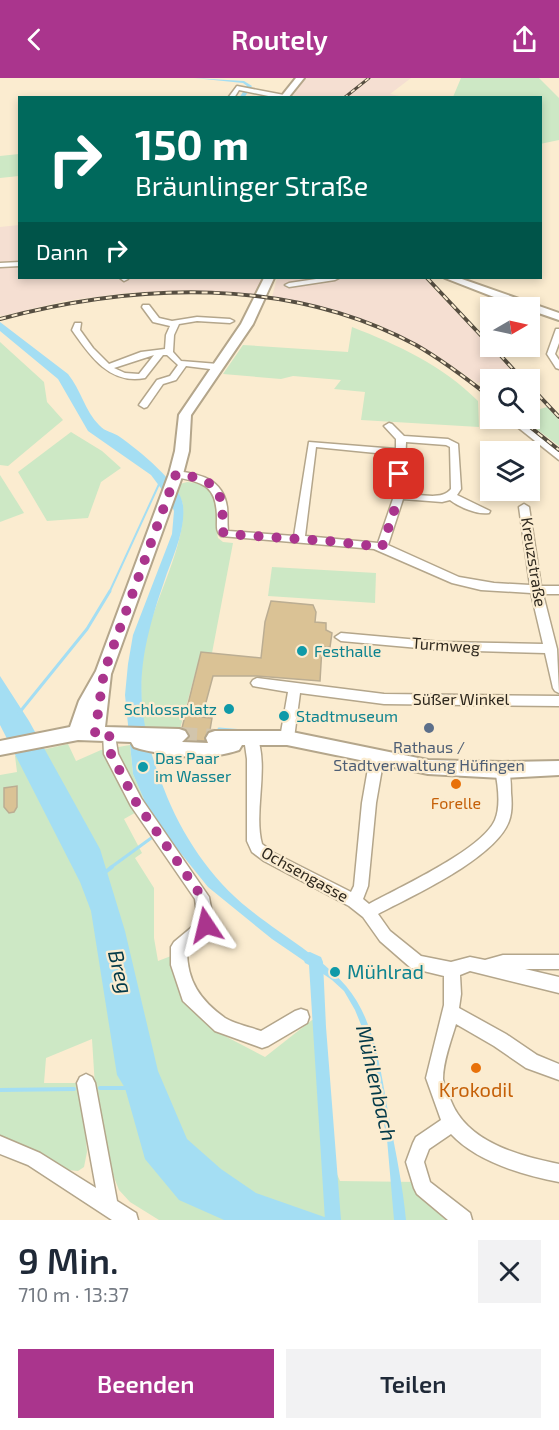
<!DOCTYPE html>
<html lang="de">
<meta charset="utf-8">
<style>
:root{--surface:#fff;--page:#f2f2f3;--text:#1f2937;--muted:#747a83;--accent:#aa358d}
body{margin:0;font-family:"Exo 2",sans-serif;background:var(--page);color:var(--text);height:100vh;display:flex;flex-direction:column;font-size:22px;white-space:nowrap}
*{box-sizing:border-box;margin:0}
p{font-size:20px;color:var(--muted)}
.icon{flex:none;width:33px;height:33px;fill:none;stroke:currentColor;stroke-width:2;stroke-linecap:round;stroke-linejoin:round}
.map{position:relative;height:1142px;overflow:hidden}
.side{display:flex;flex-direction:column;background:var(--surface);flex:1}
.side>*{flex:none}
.hud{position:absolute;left:18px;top:18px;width:524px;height:183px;border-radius:0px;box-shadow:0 3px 9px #0003;background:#00695c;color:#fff;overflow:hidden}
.needle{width:39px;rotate:81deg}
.tools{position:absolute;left:480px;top:219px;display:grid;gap:12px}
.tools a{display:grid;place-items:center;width:60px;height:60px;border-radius:0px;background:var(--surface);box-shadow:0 3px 9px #0003;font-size:30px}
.pin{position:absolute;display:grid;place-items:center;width:51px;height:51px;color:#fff;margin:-26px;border-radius:12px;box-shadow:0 3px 9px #0006}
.me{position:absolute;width:66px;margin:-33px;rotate:350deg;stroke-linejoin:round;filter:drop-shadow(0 0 4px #0008)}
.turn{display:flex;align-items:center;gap:21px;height:126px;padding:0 18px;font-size:27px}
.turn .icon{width:78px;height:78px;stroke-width:2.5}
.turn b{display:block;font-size:42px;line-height:51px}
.then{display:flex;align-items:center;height:57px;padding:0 18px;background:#0003;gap:12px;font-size:22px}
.round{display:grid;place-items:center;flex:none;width:63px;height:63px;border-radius:0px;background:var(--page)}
.headline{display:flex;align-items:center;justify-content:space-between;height:102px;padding:0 18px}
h1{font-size:36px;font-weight:600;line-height:45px}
.action{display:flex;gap:12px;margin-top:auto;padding:12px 18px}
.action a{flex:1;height:69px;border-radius:0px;background:var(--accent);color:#fff;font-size:24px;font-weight:600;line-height:69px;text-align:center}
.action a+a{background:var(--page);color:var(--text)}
header{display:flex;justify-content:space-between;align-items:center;height:78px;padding:0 18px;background:var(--accent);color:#fff;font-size:27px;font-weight:600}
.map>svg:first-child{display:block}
</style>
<header><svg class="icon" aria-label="back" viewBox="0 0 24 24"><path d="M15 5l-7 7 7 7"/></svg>Routely<svg class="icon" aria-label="share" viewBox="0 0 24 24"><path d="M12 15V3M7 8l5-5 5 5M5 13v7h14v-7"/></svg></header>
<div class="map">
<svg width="559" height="1142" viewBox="0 0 559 1142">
<rect width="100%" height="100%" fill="#fbecd0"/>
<!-- industrial -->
<g fill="#f5dfd2">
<polygon points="306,0 411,0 390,16 404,19 292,19"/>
<polygon points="19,147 20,200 265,200 257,217 188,212 127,215 65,223 2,238 0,237 0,149"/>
<polygon points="277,200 424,200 512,293 477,305 435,276 377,246 325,230 272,219"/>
</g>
<!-- green -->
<g fill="#cde8c5">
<polygon points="461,0 539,0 559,20 559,62 540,66 540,20 453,19"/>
<polygon points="19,76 19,98 0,100 0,78"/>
<path d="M352,249C398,267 442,287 478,323L479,349L361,342L365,314L334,311L341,302L293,298L281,301L223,296L243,267L348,274Z"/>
<polygon points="0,264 44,304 47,324 63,342 8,388 0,387"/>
<polygon points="532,324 540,331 547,329 559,342 559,368 523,341 530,340 530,325"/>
<polygon points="71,354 102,373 121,390 101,404 88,440 47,443 18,394"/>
<polygon points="0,397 24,435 0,444"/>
<path d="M187,404C232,408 211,433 218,460L223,464L233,465L212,575L201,574L180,651L143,649C141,624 140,599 143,575C150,529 186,470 183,428C183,423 178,416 175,412L180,406Z"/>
<polygon points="272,489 376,495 375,525 268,518"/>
<polygon points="68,666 76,683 101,672 130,667 133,696 147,728 124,741 142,775 135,780 154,810 154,860 158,883 171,878 206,942 223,957 265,979 312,942 322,942 333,1075 336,1094 340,1103 418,1104 458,1142 159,1142 130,1124 119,1112 112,1094 96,1025 92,961 46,980 44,1005 81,1005 87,1074 84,1089 78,1093 68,1092 26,1068 0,1057 0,697 17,694 15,678"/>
</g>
<!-- water -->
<g fill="#a4def3">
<path d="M0,244L68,296C81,312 85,333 99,347C105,354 113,354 120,359C137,371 181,406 183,427C186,453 172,480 164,504C136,585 132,630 164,711C181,756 211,801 249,831C281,857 319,877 346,908C377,945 381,998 390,1044C396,1076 403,1109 406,1142H394L387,1061L366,959L355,932L344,913L332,902L272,861L208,809L162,752L149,733L133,696L125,617L128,586L133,557L172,456L174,433L169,421L151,397L88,353L58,301L0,253Z"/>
<polygon points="0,598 29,643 100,771 125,853 158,993 187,1061 221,1091 256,1115 333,1142 224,1142 179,1122 145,1081 125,1010 117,997 91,833 80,804 0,647"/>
</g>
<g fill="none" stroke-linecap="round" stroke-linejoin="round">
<!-- stream-far2 -->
<polyline stroke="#a4def3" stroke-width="2" points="109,515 160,404"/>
<!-- stream-far1 -->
<g stroke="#a4def3" stroke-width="3">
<polyline points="19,635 87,551 110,513"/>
<polyline points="219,651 244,653"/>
<polyline points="110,790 154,758"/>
</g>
<!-- stream -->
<g stroke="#a4def3" stroke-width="4">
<polyline points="104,795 112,789"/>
<polyline points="100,1010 128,1010"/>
<polyline points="0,1012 74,1011"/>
</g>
<!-- canal -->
<g fill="#a4def3" fill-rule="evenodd">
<polygon points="194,0 244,3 252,8 244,20 239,20 247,8 243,5"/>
<polygon points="310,874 321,879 323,884 326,949 341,1142 325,1142 309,887 305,885 303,880 305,875"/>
</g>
</g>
<!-- building -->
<g fill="#dac295" stroke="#bbad92" stroke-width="1.5">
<polygon points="271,523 313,527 316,534 315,544 326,545 326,552 332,555 330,569 322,569 320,603 257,598 213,598 202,639 212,640 210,652 212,652 207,654 205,663 187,662 190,657 182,650 201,574 261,580 265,544"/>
<polygon points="17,708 17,729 14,734 9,735 4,729 4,710"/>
</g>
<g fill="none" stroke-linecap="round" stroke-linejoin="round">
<!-- secondary-tunnel -->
<polyline stroke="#d2c5ac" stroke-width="18" stroke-dasharray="18 9" stroke-linecap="butt" points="179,658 215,660"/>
<!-- street casing -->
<g stroke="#b4a68b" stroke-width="3">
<g id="street">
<polygon points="237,8 284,17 287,19 278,20 239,12 234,20 228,20"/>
<polygon points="20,184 20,188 0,189 0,185"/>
<polygon points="120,200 128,200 128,201 124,203"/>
<polygon points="323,200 339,200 335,202 289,209 285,207 289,205"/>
<path d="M143,227H149L159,240L172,243L197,239L230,241L234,243L230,245L197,243L179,246L174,257L173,274L181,283L218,286L222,289L218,292L186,288L176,302L163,306L147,329L144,330L139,327L157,302L170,298L178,287L167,277H163L145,300C110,307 90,278 72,252L75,245H81L80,252L93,270L109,286L141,274L165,271L166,257L170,248L153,244L142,229ZM154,277L139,296L125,295L114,290Z"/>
<polygon points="556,251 559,251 559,265 555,276 559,282 559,291 556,290 547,276"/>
<polygon points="506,340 516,340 559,374 559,382"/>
<path d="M389,345L392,346L404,358L448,361L458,366L461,411L457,417L490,433L489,435C477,437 459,429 450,422L442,424L403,421L388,467L459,499L494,505L530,507L519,429L524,426L529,429L541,508H559V516H543L557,571L559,615L555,613L553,610L545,575L441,572L341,563L335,559L341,555L441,564L543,566L531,515L481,512L452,505L374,471L221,458C216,453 217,449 217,441C217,405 202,405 172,398L171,396L176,393C200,396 223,401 227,429C228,437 227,445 228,453L294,458L309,364L396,371V361L384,348ZM406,364L446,367L450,369L451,411C442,423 418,416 404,415ZM316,369L396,377L394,418L378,465L305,458Z"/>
<polygon points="257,600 384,616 559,618 559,628 384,626 300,615 294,660 292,664 287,665 282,664 280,660 288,614 253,608 251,605 253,602"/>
<path d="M109,650L114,651L118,676L141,720L209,819L214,847L211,852L187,872C187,903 200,922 225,940C235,946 250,949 261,953L295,933L301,931L307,933L309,939L307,945L268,968L262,970L215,953L183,923L171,887V869L174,864L198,844L195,821L131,728L104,676L103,655L104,651Z"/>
<path d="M251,655L256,656C270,688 253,733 262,766L274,775L351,814L354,808L362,725L370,679L372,675L377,674L382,675L384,679L376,725L368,808L363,821L369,826C398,810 482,772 495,742C501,728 498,707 495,692L497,688L502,687L507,688C511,696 511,706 511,715C512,724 512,735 509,743C496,780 412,818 378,836L390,853L421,878L451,884L470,879L485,882L503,877H559V891H525L559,899V915L470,893L460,897L461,916L459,930L506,956L537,977L559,986V1002L526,990L494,968L456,946C451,963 443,983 443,1001C444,1008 448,1016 451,1023C467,1064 519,1078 559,1086V1104C523,1097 477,1084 451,1056L429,1071L424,1084L430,1104L470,1135L472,1142H448L417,1116L414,1110L406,1084L413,1065L416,1059L441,1042L426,1000L444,927V898L411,890L380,863L363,839L349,828L264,783L252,774L247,763V681L244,660L246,656Z"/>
<polygon points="86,996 92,999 95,1005 117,1123 136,1135 138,1142 112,1142 28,1087 0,1076 0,1058 40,1075 96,1110 77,1005 80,999"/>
</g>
</g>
<!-- secondary casing -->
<g stroke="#b4a68b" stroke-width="4">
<g id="secondary">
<polygon points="296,0 304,0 288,20 280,20"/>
<path d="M264,200H274L253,246L191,337L189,373L183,396L111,596L105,649L179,651L185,653L188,658L182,664L208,665L206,660L209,655L215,653H287L428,682L502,684L559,683V697L502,700L428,696L287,667H242L239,672C206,683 174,679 140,671L134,669L131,664L78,662L0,677V663L70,649L79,623L96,593L169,396L175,373L179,337L241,246Z"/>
<polygon points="445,200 459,200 559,235 559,242 530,232 530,230 522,230"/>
</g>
</g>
<!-- street -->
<use href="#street" fill="#fff" fill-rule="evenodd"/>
<!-- secondary -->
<use href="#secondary" fill="#fff" fill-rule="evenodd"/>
<!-- rail-far1 casing -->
<g stroke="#564e41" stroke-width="3">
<polyline id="rail-far1" points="344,20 369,0"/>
</g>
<!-- rail casing -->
<g stroke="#564e41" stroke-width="4">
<g id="rail">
<polyline points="427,200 490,267"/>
<path d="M0,241C136,205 288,198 416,267C442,282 466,300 490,319"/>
<polyline points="492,268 523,302"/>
<polyline points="530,308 559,339"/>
<polyline points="519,340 559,372"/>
</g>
</g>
<!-- rail-far1 -->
<use href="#rail-far1" stroke="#fbecd0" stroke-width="1.5" stroke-dasharray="4.5" stroke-linecap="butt"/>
<!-- rail -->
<use href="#rail" stroke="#fbecd0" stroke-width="2" stroke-dasharray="6" stroke-linecap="butt"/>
</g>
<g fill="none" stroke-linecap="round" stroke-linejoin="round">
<!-- route -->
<path stroke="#aa358d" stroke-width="10" stroke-dasharray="0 18" d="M206,847L202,819L136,724L111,676L109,655H95L104,594L176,396C217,401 225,412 222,453L225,456L329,463L382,469L399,418V396"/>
</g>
<!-- markers -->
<g fill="#0f9aa8" stroke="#fbecd0" stroke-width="2">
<circle cx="302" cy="573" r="6"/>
<circle cx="229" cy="631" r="6"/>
<circle cx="284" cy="638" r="6"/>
<circle cx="143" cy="689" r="6"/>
<circle cx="335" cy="894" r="6"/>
</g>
<circle fill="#5c6f8a" stroke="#fbecd0" stroke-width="2" cx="429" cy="650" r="6"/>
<g fill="#e8710a" stroke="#fbecd0" stroke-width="2">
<circle cx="456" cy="706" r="6"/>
<circle cx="476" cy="990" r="6"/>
</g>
<g text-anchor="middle" stroke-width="4.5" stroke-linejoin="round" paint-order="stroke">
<!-- street labels -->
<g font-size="16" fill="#2d271d" stroke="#fbecd0">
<text transform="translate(534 484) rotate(81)" y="6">Kreuzstraße</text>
<text transform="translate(446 567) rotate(4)" y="6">Turmweg</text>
<text x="461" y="627">Süßer Winkel</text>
<text transform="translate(305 796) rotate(29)" y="6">Ochsengasse</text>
</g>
<!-- culture labels -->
<g font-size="16" fill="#0d838f" stroke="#fbecd0" text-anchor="start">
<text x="314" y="579">Festhalle</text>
<text x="217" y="637" text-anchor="end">Schlossplatz</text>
<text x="296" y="644">Stadtmuseum</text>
<text x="155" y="686">Das Paar<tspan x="155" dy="18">im Wasser</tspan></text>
</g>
<!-- service labels -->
<g font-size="16" fill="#4e5e75" stroke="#fbecd0">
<text x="429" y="675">Rathaus /<tspan x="429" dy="18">Stadtverwaltung Hüfingen</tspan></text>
</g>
<!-- food labels -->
<g font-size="16" fill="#c56008" stroke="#fbecd0">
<text x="456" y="731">Forelle</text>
</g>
<!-- near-culture labels -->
<g font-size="20" fill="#0d838f" stroke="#fbecd0" text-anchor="start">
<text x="347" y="901">Mühlrad</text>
</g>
<!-- near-food labels -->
<g font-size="20" fill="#c56008" stroke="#fbecd0">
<text x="476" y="1019">Krokodil</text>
</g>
<!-- near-water labels -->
<g font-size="21" font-style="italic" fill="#023948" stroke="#fbecd0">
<text transform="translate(120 894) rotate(76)" y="7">Breg</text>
<text transform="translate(376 1005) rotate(77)" y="7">Mühlenbach</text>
</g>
</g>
</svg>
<div class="tools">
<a><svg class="needle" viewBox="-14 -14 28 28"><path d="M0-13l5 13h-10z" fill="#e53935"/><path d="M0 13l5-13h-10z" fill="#747a83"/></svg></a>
<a><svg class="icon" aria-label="search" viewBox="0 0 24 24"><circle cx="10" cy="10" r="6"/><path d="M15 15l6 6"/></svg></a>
<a><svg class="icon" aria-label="layers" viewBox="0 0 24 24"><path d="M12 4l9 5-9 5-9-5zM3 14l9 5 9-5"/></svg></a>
</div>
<div class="pin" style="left:399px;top:396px;background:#d93025"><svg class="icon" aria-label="arrive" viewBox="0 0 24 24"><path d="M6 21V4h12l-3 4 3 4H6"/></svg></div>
<svg class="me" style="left:206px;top:847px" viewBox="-20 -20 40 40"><path d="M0-17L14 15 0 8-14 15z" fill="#aa358d" stroke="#fff" stroke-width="4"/></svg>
<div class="hud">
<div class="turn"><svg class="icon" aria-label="right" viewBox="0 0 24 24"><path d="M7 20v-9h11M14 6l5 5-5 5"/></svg><div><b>150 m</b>Bräunlinger Straße</div></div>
<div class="then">Dann<svg class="icon" aria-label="right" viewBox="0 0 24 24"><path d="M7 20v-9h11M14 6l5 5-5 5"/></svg></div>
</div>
</div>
<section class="side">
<div class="headline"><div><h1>9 Min.</h1><p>710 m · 13:37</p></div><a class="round"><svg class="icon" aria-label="close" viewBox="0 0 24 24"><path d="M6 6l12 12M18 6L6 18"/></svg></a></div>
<div class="action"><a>Beenden</a><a>Teilen</a></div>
</section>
